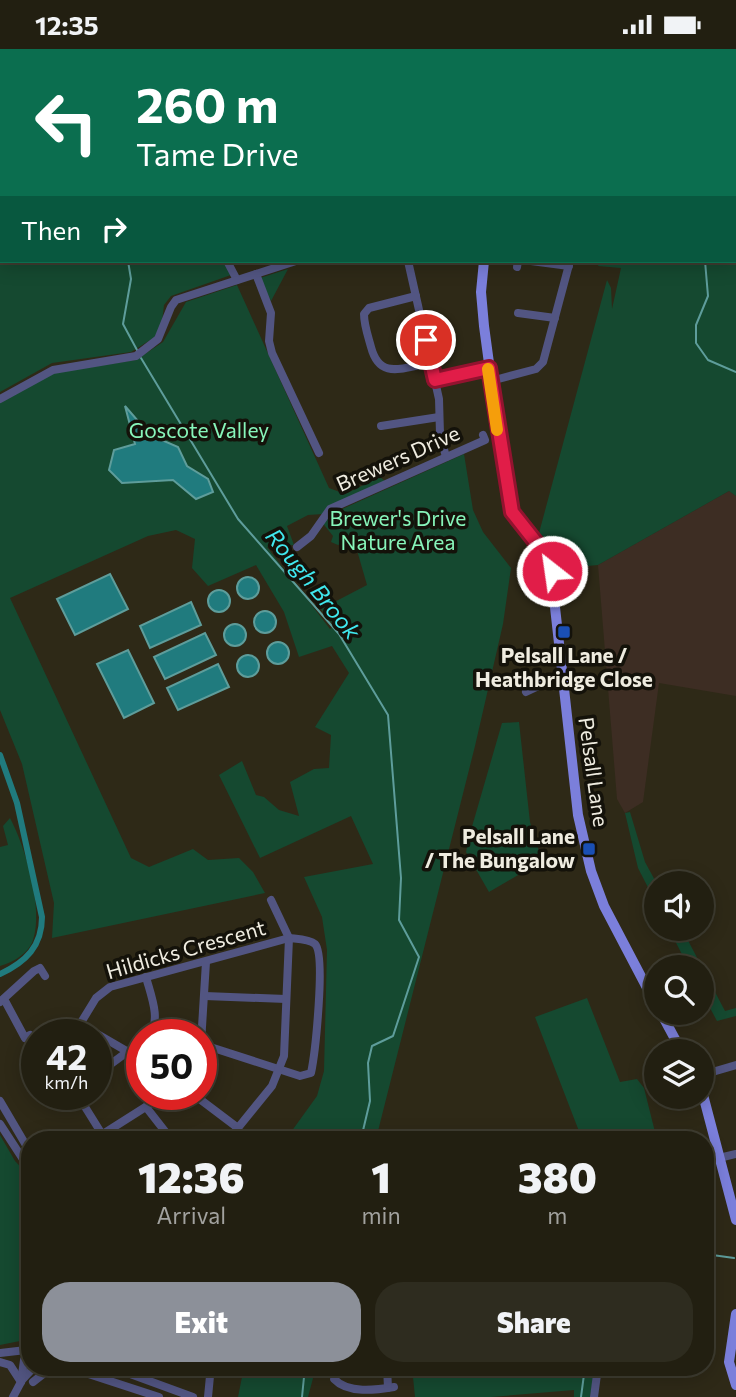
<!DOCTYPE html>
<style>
:root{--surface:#221f11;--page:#2e2c1f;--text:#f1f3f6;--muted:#a2a29f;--line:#3f3d31;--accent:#8c9099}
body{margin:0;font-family:Commissioner,sans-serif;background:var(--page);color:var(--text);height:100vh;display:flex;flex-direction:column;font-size:26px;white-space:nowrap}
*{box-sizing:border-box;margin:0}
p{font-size:23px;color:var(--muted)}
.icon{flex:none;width:38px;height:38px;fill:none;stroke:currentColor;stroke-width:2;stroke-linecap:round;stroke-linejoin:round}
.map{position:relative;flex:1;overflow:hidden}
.details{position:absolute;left:21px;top:1082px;width:693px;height:245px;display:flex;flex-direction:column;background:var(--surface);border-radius:28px;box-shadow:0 4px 18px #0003,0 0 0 2px var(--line)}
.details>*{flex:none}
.top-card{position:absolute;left:0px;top:0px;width:737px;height:214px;box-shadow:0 4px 18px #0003,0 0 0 2px var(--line);background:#0b6e4f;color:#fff;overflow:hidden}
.controls{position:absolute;left:644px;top:822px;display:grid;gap:14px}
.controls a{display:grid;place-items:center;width:70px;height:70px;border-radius:50%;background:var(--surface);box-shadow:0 4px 18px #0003,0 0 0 2px var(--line);font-size:35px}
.speed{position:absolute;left:21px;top:970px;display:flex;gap:14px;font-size:35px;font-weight:700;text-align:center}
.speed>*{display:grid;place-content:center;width:91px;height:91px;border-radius:50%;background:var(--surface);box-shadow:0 4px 18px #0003,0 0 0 2px var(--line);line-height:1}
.speed small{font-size:18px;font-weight:400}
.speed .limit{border:10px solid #d22;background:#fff;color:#111}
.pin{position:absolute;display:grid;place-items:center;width:60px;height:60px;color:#fff;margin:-30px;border:4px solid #fff;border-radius:50%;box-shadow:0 2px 7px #0007}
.me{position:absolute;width:77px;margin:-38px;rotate:330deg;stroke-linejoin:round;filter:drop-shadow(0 0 5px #0008)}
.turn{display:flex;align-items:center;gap:24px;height:147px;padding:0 21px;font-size:32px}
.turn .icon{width:91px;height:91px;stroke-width:2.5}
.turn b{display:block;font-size:49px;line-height:60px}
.then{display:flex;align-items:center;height:66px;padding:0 21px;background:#0003;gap:14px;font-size:26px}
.eta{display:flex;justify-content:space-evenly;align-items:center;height:119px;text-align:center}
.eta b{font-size:42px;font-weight:800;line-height:49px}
.primary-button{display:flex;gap:14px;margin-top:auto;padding:14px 21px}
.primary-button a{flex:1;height:80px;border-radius:28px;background:var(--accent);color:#fff;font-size:28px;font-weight:800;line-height:80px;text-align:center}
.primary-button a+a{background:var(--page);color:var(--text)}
.status{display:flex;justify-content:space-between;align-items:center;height:49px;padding:0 35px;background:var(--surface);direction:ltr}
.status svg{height:19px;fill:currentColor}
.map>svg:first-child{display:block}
</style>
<div class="status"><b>12:35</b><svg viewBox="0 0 49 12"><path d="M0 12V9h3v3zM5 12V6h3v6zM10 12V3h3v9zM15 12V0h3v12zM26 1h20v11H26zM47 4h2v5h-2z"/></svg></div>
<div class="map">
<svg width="736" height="1348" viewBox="0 0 736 1348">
<rect width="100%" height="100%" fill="#2e2917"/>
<!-- education -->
<polygon fill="#3d2d23" points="729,442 736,447 736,647 659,634 643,753 625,764 617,750 598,516"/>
<!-- green -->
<g fill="#154930">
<polygon points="0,0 150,2 2,2 2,212 224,212 231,226 171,247 164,256 162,273 155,288 131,303 52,314 0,343"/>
<polygon points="539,0 736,0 736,447 729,442 598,516 556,520 549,492 539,484 607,231 611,239 612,260 621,219 598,217 600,212 735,212 735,2"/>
<polygon points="288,220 271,252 260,229"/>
<polygon points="237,236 329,439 345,445 380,428 385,432 323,465 308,466 287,477 294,496 267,498 330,580 334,577 321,560 367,536 354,491 338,496 331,493 333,487 321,472 329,466 464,405 473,461 483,483 511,519 503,575 475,697 376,1090 286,1090 317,1047 324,1022 327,901 322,868 304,828 373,815 351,767 260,809 219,726 242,712 256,746 264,748 279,761 299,767 290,733 314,720 329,719 331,686 315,678 349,624 332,597 299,608 284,563 256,516 208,537 192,519 195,490 176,481 148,487 10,549 131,809 149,818 193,800 208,811 239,809 253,823 265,844 52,889 54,854 22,715 0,661 0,354 53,324 136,311 163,293 186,253"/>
<polygon points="519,673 530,773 542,812 489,843 466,803 469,788 502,674"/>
<polygon points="630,763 645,813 657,835 656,854 638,819 625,764"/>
<path d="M10,769C25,797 44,860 33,891C29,904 12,914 0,917V798L8,796L3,777Z"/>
<polygon points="669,880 682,880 725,962 736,959 736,967 717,972 702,944 702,919 689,919"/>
<polygon points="587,949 620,1033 637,1030 644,1039 656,1087 652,1090 582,1090 535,968"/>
<polygon points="0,1086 15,1112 30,1128 30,1290 0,1296"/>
<polygon points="244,1318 316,1318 308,1348 238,1348"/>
<polygon points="412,1318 595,1318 590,1348 574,1348 574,1341 491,1348 415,1348"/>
</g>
<!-- water -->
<g fill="#207b7e" stroke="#5e9d9b" stroke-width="2">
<polygon points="125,357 150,386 178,398 187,417 208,430 213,443 196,450 173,431 122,434 109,421 114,401 135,395"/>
<polygon points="110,525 128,560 75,586 57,550"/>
<circle cx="248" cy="539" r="11"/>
<circle cx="219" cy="552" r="11"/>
<polygon points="191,553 201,576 150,599 140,577"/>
<circle cx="265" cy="573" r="11"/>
<circle cx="235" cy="586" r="11"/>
<polygon points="205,584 216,606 165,630 154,608"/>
<circle cx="278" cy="604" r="11"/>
<polygon points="128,601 154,654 124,669 97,615"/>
<circle cx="248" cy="617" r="11"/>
<polygon points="218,615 229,638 178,661 167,639"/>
</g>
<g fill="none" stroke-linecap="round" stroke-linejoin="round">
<!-- stream -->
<g stroke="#5e9d9b" stroke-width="2">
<polyline points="61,0 62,2"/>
<polyline points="717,2 717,0"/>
<polyline points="128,212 131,230 123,275 137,301"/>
<polyline points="705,212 708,247 696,276 696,294 708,311 736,323"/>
<polyline points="141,309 238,470 339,585 388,666 401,829 399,871 419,908 393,987 372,997 368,1014 370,1052 361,1090"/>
<polyline points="705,1205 734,1209"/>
<polyline points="302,1348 305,1318"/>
<polyline points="581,1348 585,1318"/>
</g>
<!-- canal -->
<path stroke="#207b7e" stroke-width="6" d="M0,706L17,754L42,868C42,897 26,913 0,925"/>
<!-- minor -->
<g stroke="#525582" stroke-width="8">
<polyline points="244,0 246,2"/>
<polyline points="351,2 352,0"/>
<polyline points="227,212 237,231"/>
<polyline points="408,212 439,350 440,385 446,408"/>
<polyline points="531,212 569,217"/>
<polyline points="517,218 518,212"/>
<polyline points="256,225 271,264 269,292 272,304 319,404"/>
<path d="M416,247L369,259L364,265C364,276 368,287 371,298C380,332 403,318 431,314"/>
<polyline points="518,264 555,269"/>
<polyline points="435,331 489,319"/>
<polyline points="491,332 536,320 543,313 570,212"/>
<polyline points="0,350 53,321 136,307 158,290 171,258 176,251 296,212"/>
<polyline points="381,377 439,368"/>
<polyline points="297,498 311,487 330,460 485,391 483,386"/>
<polyline points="526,643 545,634 561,631"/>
<path d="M146,928C150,944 162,972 149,985"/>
<polyline points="205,947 286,950"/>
<polyline points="4,950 25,989 30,986"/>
<polyline points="0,953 34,922 40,919 45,927"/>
<polyline points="80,975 142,1011"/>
<path d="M74,985L96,949L110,938L289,889C296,890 309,890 315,895C326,906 315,1005 311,1024L300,1027L201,995"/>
<polyline points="201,994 206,913"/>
<polyline points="96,1026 142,992"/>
<polyline points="702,1026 736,1016"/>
<polyline points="77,1045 105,1090"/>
<polyline points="193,1045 238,1079"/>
<polyline points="0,1052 30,1103"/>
<polyline points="146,1058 171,1090"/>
<polyline points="0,1075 30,1121"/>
<polyline points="103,1085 166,1045"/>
<polyline points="229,1090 272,1037 284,1007 289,889 271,851"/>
<polyline points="719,1109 736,1105"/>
<polyline points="0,1304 26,1301"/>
<polyline points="0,1313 10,1316 21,1333"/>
<polyline points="67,1318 159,1348"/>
<polyline points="111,1318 193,1348"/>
<path d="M338,1318L334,1330C348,1345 376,1341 394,1338"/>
<polyline points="387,1318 388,1339"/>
<polyline points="22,1331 34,1318"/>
<polyline points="33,1333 47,1322 60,1318"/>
<polyline points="13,1348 21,1333 24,1311"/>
<polyline points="208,1348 210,1327"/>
<polyline points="594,1348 598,1318"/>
</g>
<!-- major -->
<g stroke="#7b7fdb" stroke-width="10">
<polyline points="498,2 498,0"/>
<polyline points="484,212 481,243 484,277 507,448 519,474 550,513 578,766 591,822 604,857 656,956"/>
<polyline points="661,964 682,1003"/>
<polyline points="702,1042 736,1171"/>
<polyline points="736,1265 729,1313 736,1336"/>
</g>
</g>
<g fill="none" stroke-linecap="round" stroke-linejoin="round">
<!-- route casing -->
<g stroke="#92132f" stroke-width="18">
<polyline id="route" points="426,291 435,331 489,319 512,463 546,506 552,522"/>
</g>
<!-- route -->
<use href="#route" stroke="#e11d48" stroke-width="12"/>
<!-- slow -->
<polyline stroke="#f59e0b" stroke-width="12" points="488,320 497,381"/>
</g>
<!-- markers -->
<g fill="#1a4fb4" stroke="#14120a" stroke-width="2.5">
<rect x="557" y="576" width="14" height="14" rx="3.5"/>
<rect x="582" y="793" width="14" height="14" rx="3.5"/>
</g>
<g text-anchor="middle" stroke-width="7" stroke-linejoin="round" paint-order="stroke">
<!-- park labels -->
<g font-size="21" fill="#87f5ba" stroke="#14120a">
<text x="199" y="389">Goscote Valley</text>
<text x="398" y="477">Brewer's Drive<tspan x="398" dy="24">Nature Area</tspan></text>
</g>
<!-- street labels -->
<g font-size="21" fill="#efece0" stroke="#14120a">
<text transform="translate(398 410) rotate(-24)" y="7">Brewers Drive</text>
<text transform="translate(593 723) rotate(82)" y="7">Pelsall Lane</text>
<text transform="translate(186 901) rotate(-16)" y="7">Hildicks Crescent</text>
</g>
<!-- poi labels -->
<g font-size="21" font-weight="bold" fill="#efece0" stroke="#14120a">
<text x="564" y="614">Pelsall Lane /<tspan x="564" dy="24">Heathbridge Close</tspan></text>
<text x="575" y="795" text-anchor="end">Pelsall Lane<tspan x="575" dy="24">/ The Bungalow</tspan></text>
</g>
<!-- water labels -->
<g font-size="23" font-style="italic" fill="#40e8ee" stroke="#14120a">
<text transform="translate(313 535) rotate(51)" y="8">Rough Brook</text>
</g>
</g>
</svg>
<div class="controls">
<a><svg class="icon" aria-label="sound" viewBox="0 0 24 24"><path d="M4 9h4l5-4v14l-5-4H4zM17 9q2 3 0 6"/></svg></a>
<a><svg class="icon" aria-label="search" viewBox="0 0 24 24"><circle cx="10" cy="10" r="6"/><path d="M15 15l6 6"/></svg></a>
<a><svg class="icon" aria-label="layers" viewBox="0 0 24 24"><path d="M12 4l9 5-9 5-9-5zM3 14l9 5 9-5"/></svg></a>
</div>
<div class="speed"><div>42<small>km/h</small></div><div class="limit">50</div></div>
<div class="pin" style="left:426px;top:291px;background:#d93025"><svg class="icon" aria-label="arrive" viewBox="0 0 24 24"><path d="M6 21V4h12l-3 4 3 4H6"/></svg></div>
<svg class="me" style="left:552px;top:522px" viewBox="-20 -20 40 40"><circle r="17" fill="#e11d48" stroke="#fff" stroke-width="3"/><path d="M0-11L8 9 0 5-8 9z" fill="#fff"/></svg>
<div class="top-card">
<div class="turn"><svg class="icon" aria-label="left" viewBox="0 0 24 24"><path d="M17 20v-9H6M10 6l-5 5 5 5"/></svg><div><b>260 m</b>Tame Drive</div></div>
<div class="then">Then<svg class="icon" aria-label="right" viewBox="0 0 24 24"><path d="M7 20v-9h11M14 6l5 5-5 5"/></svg></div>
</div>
<section class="details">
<div class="eta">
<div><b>12:36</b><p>Arrival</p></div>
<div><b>1</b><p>min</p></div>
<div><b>380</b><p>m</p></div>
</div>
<div class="primary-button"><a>Exit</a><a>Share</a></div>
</section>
</div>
